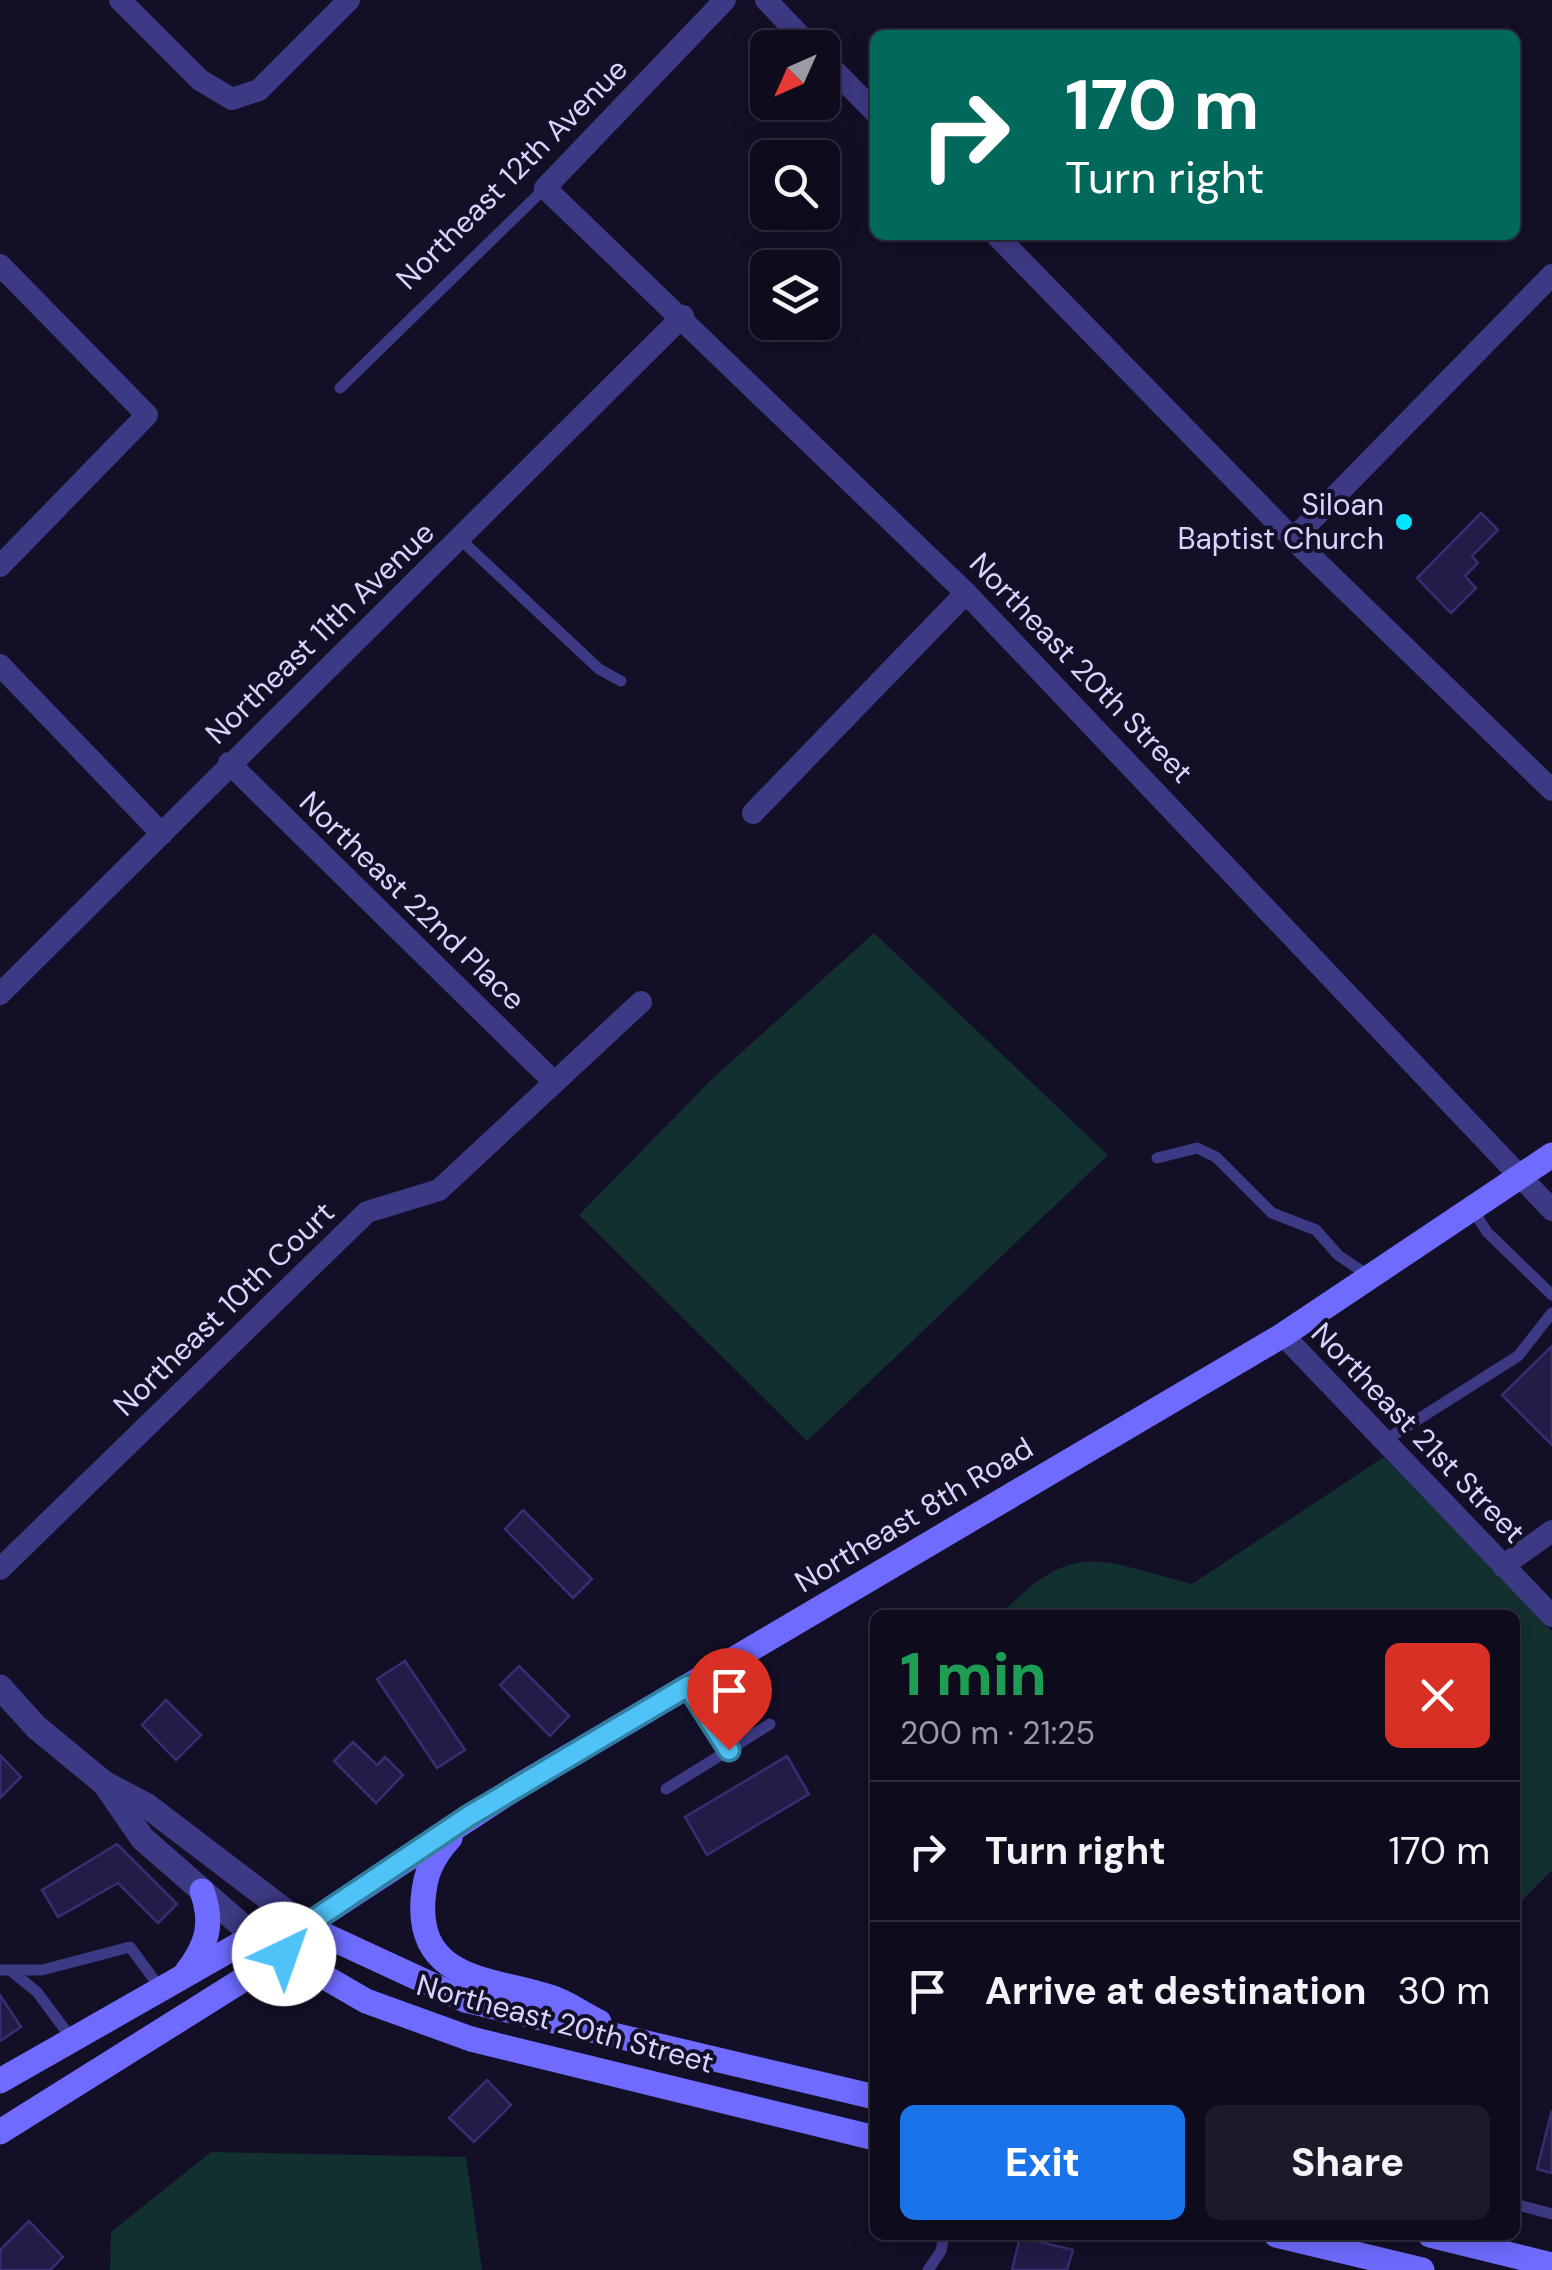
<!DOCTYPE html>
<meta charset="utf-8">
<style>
:root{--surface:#0e0b1c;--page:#1c1929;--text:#f1f3f6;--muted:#9b9ba3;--line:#2e2b3b;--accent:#1a73e8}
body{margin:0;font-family:"DM Sans",sans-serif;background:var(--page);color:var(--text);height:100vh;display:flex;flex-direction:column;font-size:38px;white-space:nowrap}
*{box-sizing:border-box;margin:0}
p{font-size:32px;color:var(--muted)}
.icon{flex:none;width:55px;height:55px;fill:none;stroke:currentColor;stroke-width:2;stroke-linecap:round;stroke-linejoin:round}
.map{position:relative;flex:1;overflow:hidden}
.side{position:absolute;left:870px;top:1610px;width:650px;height:630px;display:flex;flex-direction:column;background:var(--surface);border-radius:15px;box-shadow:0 5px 25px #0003,0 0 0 2px var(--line)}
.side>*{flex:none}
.guide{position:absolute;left:870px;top:30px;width:650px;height:210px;border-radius:15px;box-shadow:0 5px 25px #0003,0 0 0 2px var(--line);background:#00695c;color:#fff;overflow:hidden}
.needle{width:65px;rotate:225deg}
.controls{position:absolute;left:750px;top:30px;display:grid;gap:20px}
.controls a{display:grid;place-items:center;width:90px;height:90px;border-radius:15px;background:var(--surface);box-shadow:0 5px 25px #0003,0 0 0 2px var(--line);font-size:50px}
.pin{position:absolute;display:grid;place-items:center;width:85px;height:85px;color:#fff;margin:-102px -42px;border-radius:50% 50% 50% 0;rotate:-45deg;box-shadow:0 0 10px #0007}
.pin .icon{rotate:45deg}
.me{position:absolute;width:110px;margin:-55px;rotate:42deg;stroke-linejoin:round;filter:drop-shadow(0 0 8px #0008)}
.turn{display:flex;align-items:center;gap:35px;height:210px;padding:0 30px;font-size:45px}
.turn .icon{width:130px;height:130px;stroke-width:2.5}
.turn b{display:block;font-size:70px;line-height:85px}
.round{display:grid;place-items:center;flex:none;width:105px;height:105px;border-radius:15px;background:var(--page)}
.headline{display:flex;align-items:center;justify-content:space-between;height:170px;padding:0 30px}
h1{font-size:60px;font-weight:800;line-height:75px;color:#1e9e55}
.action{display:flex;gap:20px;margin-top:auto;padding:20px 30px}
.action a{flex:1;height:115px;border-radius:15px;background:var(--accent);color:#fff;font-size:40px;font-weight:800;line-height:115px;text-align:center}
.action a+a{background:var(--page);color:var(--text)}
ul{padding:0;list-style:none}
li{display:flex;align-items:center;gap:30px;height:140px;padding:0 30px;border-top:2px solid var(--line)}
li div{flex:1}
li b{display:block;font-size:38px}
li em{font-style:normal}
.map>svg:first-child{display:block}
</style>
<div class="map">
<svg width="1552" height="2270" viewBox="0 0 1552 2270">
<rect width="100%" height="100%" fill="#130f26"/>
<!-- green -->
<g fill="#12302f">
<polygon points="874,933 1108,1155 807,1441 579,1215 711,1080"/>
<path d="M1384,1457L1552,1631V1870L1515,1908V1615H1000C1075,1538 1097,1560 1192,1584Z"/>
<polygon points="211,2152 466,2157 482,2270 110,2270 111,2232"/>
</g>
<!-- building -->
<g fill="#241b47" stroke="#3b2d73" stroke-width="2.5">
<polygon points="1481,513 1498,530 1472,556 1478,563 1465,576 1476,588 1451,613 1417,578"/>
<polygon points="1552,1346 1552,1445 1502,1395"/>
<polygon points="523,1510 592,1579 573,1598 505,1529"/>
<polygon points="405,1661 465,1750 437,1768 377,1679"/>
<polygon points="519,1666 569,1716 550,1736 500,1685"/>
<polygon points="166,1700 201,1735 176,1760 142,1725"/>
<polygon points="353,1742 377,1765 385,1757 403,1775 376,1803 334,1761"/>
<polygon points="0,1755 21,1777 0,1798"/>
<polygon points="787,1756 809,1794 707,1855 685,1817"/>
<polygon points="117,1844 177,1904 158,1923 118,1883 58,1917 42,1890"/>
<polygon points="0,1995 21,2027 0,2041"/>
<polygon points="487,2080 511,2105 474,2142 449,2118"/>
<polygon points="1552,2110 1552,2173 1537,2169"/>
<polygon points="29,2221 63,2257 50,2270 0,2270 0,2250"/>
<polygon points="1020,2237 1073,2250 1067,2270 1012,2270"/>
</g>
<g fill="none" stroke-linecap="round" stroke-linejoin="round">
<!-- service -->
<g stroke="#3d3a85" stroke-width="11">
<polyline points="340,388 545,188"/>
<polyline points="460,539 599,669 621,681"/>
<polyline points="1157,1158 1197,1148 1216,1157 1272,1213 1316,1230 1338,1255 1369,1276"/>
<polyline points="1471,1207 1487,1232 1552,1295"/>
<polyline points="1384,1441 1518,1356 1552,1313"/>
<polyline points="729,1750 770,1724"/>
<polyline points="666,1789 729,1750 688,1686"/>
<polyline points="0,1970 42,1970 130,1947 161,1989"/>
<polyline points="10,1970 37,1992 72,2039"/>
<polyline points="1515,2204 1552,2214"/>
<polyline points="928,2270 941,2251 944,2235"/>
</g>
<!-- minor -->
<g stroke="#3d3a85" stroke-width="22">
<polyline points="120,0 200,80 232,99 259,90 349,0"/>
<polyline points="725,0 545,188 966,593 1552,1210"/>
<polyline points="766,0 812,48"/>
<polyline points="822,58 875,112"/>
<polyline points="996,235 1293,539 1552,790"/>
<polyline points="0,265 147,415 0,566"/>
<polyline points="1293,539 1552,275"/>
<polyline points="0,665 162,834"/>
<polyline points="229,763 553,1081"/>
<polyline points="753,813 966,593"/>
<polyline points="0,994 683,316"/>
<polyline points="1283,1335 1552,1616"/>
<polyline points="1503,1566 1552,1531"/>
<polyline points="0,1569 367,1212 439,1190 641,1002"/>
</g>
<!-- tertiary -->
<g stroke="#3d3a85" stroke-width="25">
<polyline points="0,1687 36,1727 104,1783 146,1805 305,1926"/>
<polyline points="107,1787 142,1838 254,1936"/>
</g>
<!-- secondary -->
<g stroke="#6f6bff" stroke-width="25">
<path d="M450,1838C432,1858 425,1873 423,1900C417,1987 503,1978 558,2000C572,2006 585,2015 599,2022"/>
<polyline points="305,1926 465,2000 875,2097"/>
<polyline points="254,1936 366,2001 471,2039 875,2138"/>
<path d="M186,1973C207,1946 214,1924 202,1891"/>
<polyline points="0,2081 254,1936 266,1934"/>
<polyline points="0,2132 284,1954 305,1926 517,1787 1283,1335 1552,1155"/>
<polyline points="1276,2235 1422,2270"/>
<polyline points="1430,2235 1552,2265"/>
</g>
</g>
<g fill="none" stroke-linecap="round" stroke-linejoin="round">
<!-- route casing -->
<g stroke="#337fa1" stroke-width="25">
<polyline id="route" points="284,1954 305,1926 469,1816 688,1686 729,1750"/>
</g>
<!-- route -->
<use href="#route" stroke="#4fc3f7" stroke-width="18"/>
</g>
<!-- markers -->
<circle fill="#00e5ff" stroke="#130f26" stroke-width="4" cx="1404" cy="522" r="10"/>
<g text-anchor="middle" stroke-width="8" stroke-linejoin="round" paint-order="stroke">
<!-- street labels -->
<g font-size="30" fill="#d9d4ff" stroke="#130f26">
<text transform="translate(512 174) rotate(-45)" y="10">Northeast 12th Avenue</text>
<text transform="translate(320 633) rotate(-44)" y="10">Northeast 11th Avenue</text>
<text transform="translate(1081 668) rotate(46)" y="10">Northeast 20th Street</text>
<text transform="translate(412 901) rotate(44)" y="10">Northeast 22nd Place</text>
<text transform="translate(224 1309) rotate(-44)" y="10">Northeast 10th Court</text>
<text transform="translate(1418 1433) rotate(46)" y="10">Northeast 21st Street</text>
<text transform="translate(914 1515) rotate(-31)" y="10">Northeast 8th Road</text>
<text transform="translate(565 2024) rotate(15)" y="10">Northeast 20th Street</text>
</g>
<!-- poi labels -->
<g font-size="30" fill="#d9d4ff" stroke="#130f26" text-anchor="end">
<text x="1384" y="515">Siloan<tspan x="1384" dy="34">Baptist Church</tspan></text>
</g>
</g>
</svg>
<div class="controls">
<a><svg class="needle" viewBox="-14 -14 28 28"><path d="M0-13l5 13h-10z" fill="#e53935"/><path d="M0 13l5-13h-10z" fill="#9b9ba3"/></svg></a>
<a><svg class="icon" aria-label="search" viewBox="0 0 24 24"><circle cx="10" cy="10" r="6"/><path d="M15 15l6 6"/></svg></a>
<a><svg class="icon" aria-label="layers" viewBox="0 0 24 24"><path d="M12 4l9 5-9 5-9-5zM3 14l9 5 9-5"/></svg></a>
</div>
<div class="pin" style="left:729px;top:1750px;background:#d93025"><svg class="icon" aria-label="arrive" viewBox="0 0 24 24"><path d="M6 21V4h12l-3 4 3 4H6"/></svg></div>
<svg class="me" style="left:284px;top:1954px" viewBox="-20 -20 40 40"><circle r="19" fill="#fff"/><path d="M0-13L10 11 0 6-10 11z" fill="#4fc3f7"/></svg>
<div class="guide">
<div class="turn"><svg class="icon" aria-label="right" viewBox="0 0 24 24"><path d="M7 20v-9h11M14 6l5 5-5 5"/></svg><div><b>170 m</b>Turn right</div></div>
</div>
<section class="side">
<div class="headline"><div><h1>1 min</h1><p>200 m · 21:25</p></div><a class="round" style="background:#d93025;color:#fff"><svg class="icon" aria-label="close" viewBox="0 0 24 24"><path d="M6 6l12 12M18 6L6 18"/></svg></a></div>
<ul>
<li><svg class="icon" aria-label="right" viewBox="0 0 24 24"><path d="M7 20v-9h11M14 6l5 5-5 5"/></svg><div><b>Turn right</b></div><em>170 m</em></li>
<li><svg class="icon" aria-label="arrive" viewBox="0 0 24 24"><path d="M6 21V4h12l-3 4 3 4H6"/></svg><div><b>Arrive at destination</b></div><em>30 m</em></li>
</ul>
<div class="action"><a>Exit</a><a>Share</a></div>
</section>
</div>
